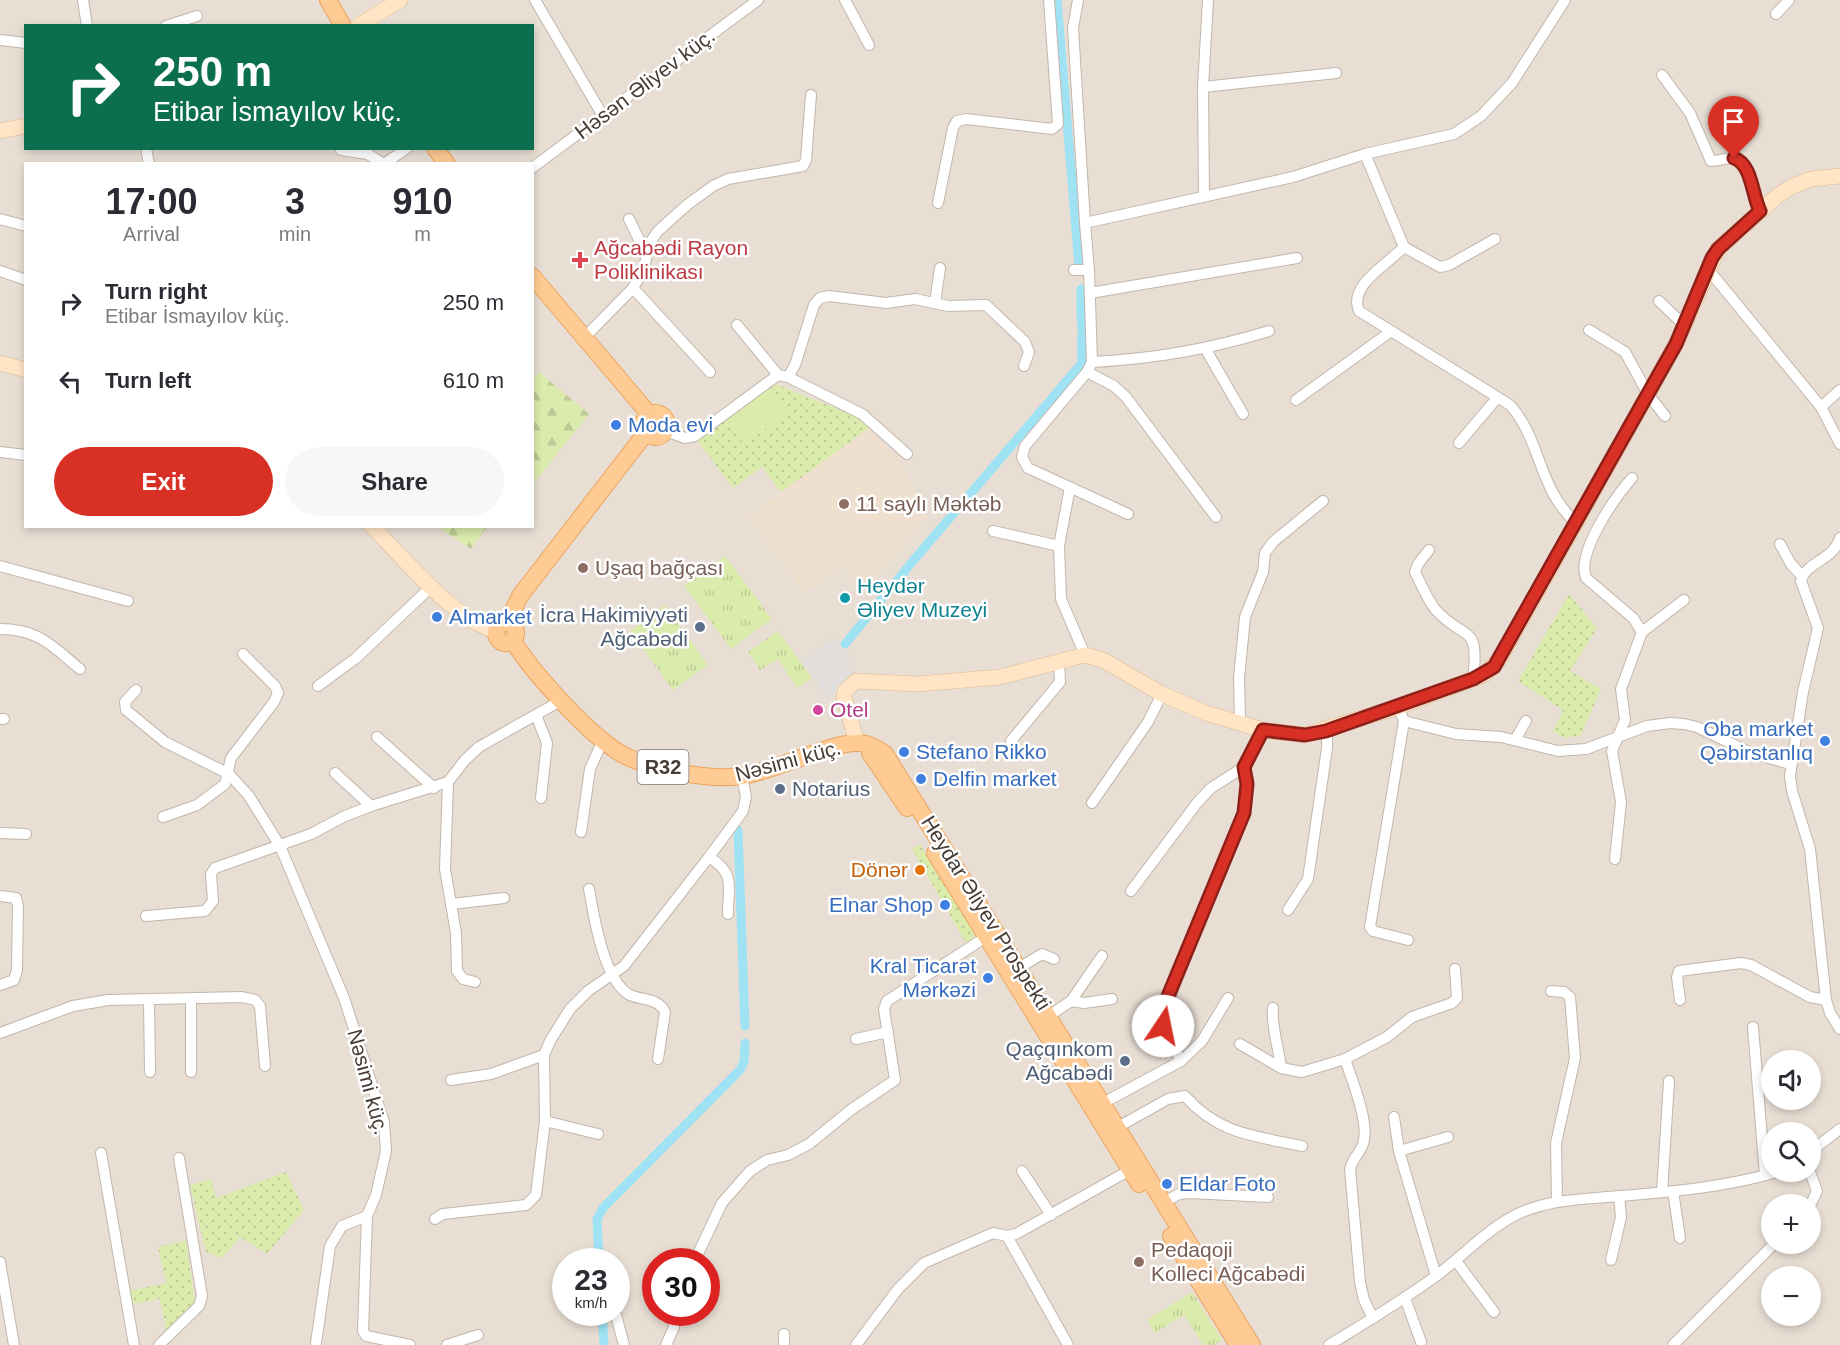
<!DOCTYPE html>
<meta charset="utf-8">
<style>
:root{--surface:#fff;--page:#f7f7f7;--text:#2b2b33;--muted:#7c7c81;--accent:#d93025}
body{margin:0;font-family:Arial,sans-serif;background:var(--page);color:var(--text);height:100vh;display:flex;flex-direction:column;font-size:22px;white-space:nowrap}
*{box-sizing:border-box;margin:0}
p{font-size:20px;color:var(--muted)}
.icon{flex:none;width:33px;height:33px;fill:none;stroke:currentColor;stroke-width:2;stroke-linecap:round;stroke-linejoin:round}
.map{position:relative;flex:1;overflow:hidden}
.side{position:absolute;left:24px;top:162px;width:510px;height:366px;display:flex;flex-direction:column;background:var(--surface);border-radius:0px;box-shadow:0 3px 9px #0003}
.side>*{flex:none}
.top-card{position:absolute;left:24px;top:24px;width:510px;height:126px;border-radius:0px;box-shadow:0 3px 9px #0003;background:#0b6e4f;color:#fff;overflow:hidden}
.controls{position:absolute;left:1761px;top:1050px;display:grid;gap:12px}
.controls a{display:grid;place-items:center;width:60px;height:60px;border-radius:50%;background:var(--surface);box-shadow:0 3px 9px #0003;font-size:30px}
.speed{position:absolute;left:552px;top:1248px;display:flex;gap:12px;font-size:30px;font-weight:700;text-align:center}
.speed>*{display:grid;place-content:center;width:78px;height:78px;border-radius:50%;background:var(--surface);box-shadow:0 3px 9px #0003;line-height:1}
.speed small{font-size:15px;font-weight:400}
.speed .limit{border:9px solid #d22;background:#fff;color:#111}
.pin{position:absolute;display:grid;place-items:center;width:51px;height:51px;color:#fff;margin:-62px -26px;border-radius:50% 50% 50% 0;rotate:-45deg;box-shadow:0 0 6px #0007}
.pin .icon{rotate:45deg}
.me{position:absolute;width:66px;margin:-33px;rotate:11deg;stroke-linejoin:round;filter:drop-shadow(0 0 4px #0008)}
.turn{display:flex;align-items:center;gap:21px;height:126px;padding:0 30px;font-size:27px}
.turn .icon{width:78px;height:78px;stroke-width:2.5}
.turn b{display:block;font-size:42px;line-height:51px}
.eta{display:flex;justify-content:space-evenly;align-items:center;height:102px;text-align:center}
.eta b{font-size:36px;font-weight:800;line-height:42px}
.cta{display:flex;gap:12px;margin-top:auto;padding:12px 30px}
.cta a{flex:1;height:69px;border-radius:36px;background:var(--accent);color:#fff;font-size:24px;font-weight:800;line-height:69px;text-align:center}
.cta a+a{background:var(--page);color:var(--text)}
ul{padding:0;list-style:none}
li{display:flex;align-items:center;gap:18px;height:78px;padding:0 30px}
li div{flex:1}
li b{display:block;font-size:22px}
li em{font-style:normal}
.map>svg:first-child{display:block}
</style>
<div class="map">
<svg width="1840" height="1345" viewBox="0 0 1840 1345">
<defs>
<pattern id="grass-dots" width="8" height="8" patternUnits="userSpaceOnUse" patternTransform="scale(1.5)"><rect width="8" height="8" fill="#dbebac"/><path d="M2 2h.1M6 6h.1" fill="none" stroke="#bdca95" stroke-width="1.8" stroke-linecap="round"/></pattern>
<pattern id="forest-firs" width="22" height="20" patternUnits="userSpaceOnUse" patternTransform="scale(1.5)"><rect width="22" height="20" fill="#dbebac"/><path d="M5 1l3.5 6h-7zM16 11l3.5 6h-7z" fill="#bdca95"/></pattern>
<pattern id="park-tufts" width="24" height="20" patternUnits="userSpaceOnUse" patternTransform="scale(1.5)"><rect width="24" height="20" fill="#dbebac"/><path d="M3 7l-1-3M5 7V3M7 7l1-3M15 17l-1-3M17 17v-4M19 17l1-3" fill="none" stroke="#bdca95"/></pattern>
</defs>
<rect width="100%" height="100%" fill="#f4ede6"/>
<!-- residential -->
<path fill="#e8ded4" fill-rule="evenodd" d="M0,0H1840V1345H0ZM26,26H532V148H26ZM26,164H532V526H26ZM1772,1060H1810V1100H1772ZM1772,1132H1810V1172H1772ZM1772,1204H1810V1244H1772ZM566,1262H616V1312H566ZM656,1262H706V1312H656ZM1772,1276H1810V1316H1772Z"/>
<!-- education -->
<polygon fill="#eedfcf" points="869,428 896,456 928,515 864,593 842,566 805,593 748,517"/>
<!-- grass -->
<g fill="url(#grass-dots)">
<polygon points="773,383 855,416 869,428 781,492 762,467 733,488 697,440"/>
<polygon points="1569,594 1597,628 1570,671 1601,689 1581,735 1565,738 1553,732 1563,710 1518,681"/>
<polygon points="920,844 976,935 966,943 912,849"/>
<polygon points="286,1172 304,1210 267,1254 240,1237 222,1258 206,1252 190,1185 211,1179 216,1198"/>
<polygon points="186,1240 195,1302 166,1330 160,1299 132,1304 130,1291 166,1283 158,1247"/>
</g>
<!-- forest -->
<g fill="url(#forest-firs)">
<polygon points="539,372 589,414 533,484 533,380"/>
<polygon points="438,527 487,527 471,549"/>
</g>
<!-- park -->
<g fill="url(#park-tufts)">
<polygon points="725,556 772,619 731,649 684,586"/>
<polygon points="665,605 708,665 673,690 630,631"/>
<polygon points="778,631 812,678 797,688 778,659 760,670 748,652"/>
<polygon points="1192,1292 1222,1340 1214,1345 1203,1345 1184,1315 1155,1333 1147,1320"/>
</g>
<!-- pitch -->
<polygon fill="#dbebac" points="770,388 788,412 744,445 726,421"/>
<!-- parking -->
<polygon fill="#e2dedb" points="834,638 852,660 847,664 855,675 828,698 802,661"/>
<g fill="none" stroke-linecap="round" stroke-linejoin="round">
<!-- canal -->
<g stroke="#9ee2f4" stroke-width="9">
<polyline points="1057,0 1079,266"/>
<polyline points="1081,289 1081,311"/>
<polyline points="1081,316 1082,329"/>
<polyline points="913,561 1082,363 1082,334"/>
<polyline points="845,644 913,561"/>
<polyline points="738,830 745,1026"/>
<polyline points="599,1262 597,1219 603,1208 740,1070 744,1062 745,1043"/>
<polyline points="602,1312 604,1345"/>
</g>
<!-- street casing -->
<g stroke="#c3b6ab" stroke-width="12">
<g id="street">
<polyline points="83,0 87,26"/>
<polyline points="535,0 603,116"/>
<polyline points="845,0 869,45"/>
<polyline points="1078,0 1073,28 1085,223"/>
<polyline points="1776,14 1789,0"/>
<polyline points="166,26 197,16"/>
<polyline points="0,40 26,43"/>
<path d="M1662,75L1690,113L1711,161C1719,161 1729,157 1736,158C1748,161 1754,199 1760,211"/>
<polyline points="1203,87 1336,73"/>
<polyline points="146,148 149,164"/>
<polyline points="341,150 368,154 383,164"/>
<path d="M1365,154L1404,247C1388,264 1348,285 1359,311L1510,405C1542,441 1537,487 1576,523"/>
<polyline points="384,164 407,148"/>
<polyline points="532,168 758,0"/>
<polyline points="1204,197 1203,87 1208,0"/>
<polyline points="938,203 953,128 957,121 966,119 1052,129 1058,124 1049,0"/>
<polyline points="0,219 26,226"/>
<polyline points="629,219 645,252"/>
<polyline points="1404,247 1440,267 1449,265 1495,239"/>
<polyline points="1707,268 1821,407"/>
<polyline points="1074,270 1089,270"/>
<polyline points="0,271 26,280"/>
<polyline points="633,288 710,372"/>
<polyline points="1090,293 1297,258"/>
<polyline points="1659,301 1684,325"/>
<polyline points="935,303 940,268"/>
<polyline points="737,325 778,375"/>
<polyline points="1589,330 1625,352 1648,394 1665,416"/>
<polyline points="584,338 633,288 644,269 649,244 658,231 687,205 713,186 728,179 803,166 806,160 811,95"/>
<polyline points="1205,348 1243,414"/>
<path d="M1092,362C1153,359 1211,349 1269,331"/>
<polyline points="1087,372 1114,386 1126,397 1216,517"/>
<polyline points="788,377 795,365 814,305 820,298 829,296 886,303 915,299 948,306 986,305 1025,342 1029,352 1024,366"/>
<polyline points="1840,390 1821,407 1840,444"/>
<polyline points="1296,400 1390,332"/>
<polyline points="666,431 685,438 695,436 778,375 788,377 862,414 907,454"/>
<polyline points="1459,443 1497,398"/>
<polyline points="0,452 26,455"/>
<polyline points="1070,487 1059,546 1061,599 1085,655"/>
<polyline points="1128,514 1028,468 1022,457 1025,446 1087,372 1092,362 1089,270 1085,223 1293,177 1365,154 1454,134 1481,116 1512,83 1565,0"/>
<polyline points="993,531 1059,546"/>
<path d="M1840,538C1833,561 1805,562 1801,581L1818,628L1803,692L1790,776L1792,791L1810,849L1826,1000L1830,1013L1840,1029"/>
<polyline points="1780,544 1791,564 1802,576"/>
<path d="M1429,550L1418,564L1415,572C1421,584 1427,599 1435,609C1465,643 1480,621 1473,679"/>
<polyline points="0,566 128,601"/>
<path d="M0,629C39,629 52,646 80,669"/>
<polyline points="1642,632 1684,600"/>
<polyline points="318,686 356,658 432,586"/>
<polyline points="136,690 125,702 126,710 165,742 229,774 249,796 280,846 344,998 384,1122 386,1151 376,1195 367,1216 342,1226 330,1246 316,1343"/>
<polyline points="1398,707 1404,721 1456,734 1501,737 1558,751 1586,749 1647,726 1670,723 1684,724 1697,727 1751,753 1790,764"/>
<polyline points="536,715 547,743 541,798"/>
<polyline points="0,719 4,719"/>
<polyline points="1240,721 1239,678 1245,617 1263,572 1265,553 1273,542 1323,501"/>
<polyline points="1404,721 1370,927 1373,931 1408,940"/>
<polyline points="377,737 434,788"/>
<polyline points="1515,740 1526,721"/>
<polyline points="1011,741 1060,682 1059,662"/>
<polyline points="335,773 371,806"/>
<polyline points="448,782 445,869 456,933 457,971 463,979 475,982"/>
<polyline points="1092,803 1148,722 1162,694"/>
<polyline points="163,817 197,805 225,784 231,758 274,702 278,693 275,686 243,654"/>
<polyline points="581,832 590,769 603,740"/>
<polyline points="0,833 26,834"/>
<path d="M709,857C736,874 728,886 728,914"/>
<path d="M1615,859L1621,802L1612,751L1625,720L1621,689L1642,632L1633,618L1586,578C1576,553 1615,497 1632,478"/>
<path d="M589,889C594,917 603,977 628,994C640,1001 658,997 665,1012L658,1059"/>
<polyline points="1131,891 1197,803 1211,788 1244,767 1263,730"/>
<polyline points="0,896 16,898 18,906 17,970 14,980 0,985"/>
<polyline points="451,904 504,898"/>
<polyline points="1288,910 1308,879 1327,748 1327,731"/>
<polyline points="146,916 205,911 213,901 211,874 215,868 311,834 345,816 371,806 448,782 465,760 479,747 562,700"/>
<polyline points="1019,968 1042,954 1054,959"/>
<polyline points="1551,991 1564,992 1570,997 1575,1058 1556,1143 1557,1202"/>
<polyline points="149,999 150,1072"/>
<polyline points="1680,1000 1677,977 1679,971 1741,963 1751,965 1810,997 1826,1000"/>
<polyline points="1071,1001 1084,1003 1112,999"/>
<path d="M1273,1008C1271,1027 1279,1048 1281,1068"/>
<polyline points="1049,1016 1071,1001 1102,956"/>
<polyline points="1753,1027 1765,1175"/>
<polyline points="0,1033 73,1006 108,1000 242,997 255,1000 260,1006 265,1066"/>
<polyline points="856,1039 888,1032"/>
<polyline points="1240,1044 1281,1068 1302,1072 1345,1059 1387,1037 1412,1017 1452,1003 1457,998 1455,969"/>
<path d="M1345,1059C1352,1080 1368,1119 1364,1140C1362,1152 1353,1157 1350,1169L1360,1282L1364,1300L1373,1318"/>
<polyline points="1181,1061 1163,1026 1162,1017 1243,813 1247,784 1244,767"/>
<polyline points="191,1072 191,998"/>
<polyline points="451,1080 491,1074 544,1055"/>
<polyline points="1103,1103 1181,1061 1202,1041 1228,998"/>
<polyline points="1394,1117 1399,1151 1436,1276"/>
<polyline points="545,1121 598,1134"/>
<path d="M1118,1127L1168,1099L1185,1096C1218,1134 1255,1136 1302,1146"/>
<polyline points="1399,1151 1448,1137"/>
<polyline points="1810,1152 1840,1129"/>
<polyline points="101,1153 134,1345"/>
<polyline points="1022,1171 1051,1215"/>
<polyline points="1810,1172 1817,1191 1810,1206"/>
<polyline points="1673,1191 1680,1238"/>
<polyline points="1662,1192 1669,1081"/>
<polyline points="1164,1202 1179,1194 1191,1193 1268,1197"/>
<polyline points="367,1216 363,1331 366,1336 410,1345"/>
<polyline points="435,1219 443,1214 526,1205 536,1195 545,1121 544,1055 550,1041 570,1009 588,991 624,966 709,857 743,811 746,797 742,776"/>
<polyline points="1007,1236 1068,1345"/>
<polyline points="1611,1260 1621,1217 1619,1196"/>
<polyline points="1456,1261 1494,1312"/>
<polyline points="0,1262 14,1345"/>
<polyline points="694,1262 722,1203 750,1171 767,1160 788,1155 809,1144 852,1109 895,1080 884,1009 887,1001 986,937"/>
<polyline points="1405,1298 1421,1342"/>
<polyline points="616,1315 624,1345"/>
<polyline points="159,1345 199,1306 202,1296 179,1158"/>
<polyline points="447,1345 478,1335"/>
<polyline points="666,1345 674,1327 674,1312"/>
<polyline points="784,1345 784,1334"/>
<polyline points="856,1345 898,1289 924,1263 993,1233 1007,1236 1016,1234 1130,1170"/>
<path d="M1329,1345C1365,1323 1402,1301 1436,1276C1467,1253 1496,1219 1533,1208C1560,1199 1590,1199 1619,1196C1671,1192 1726,1187 1777,1172"/>
<polyline points="1673,1345 1774,1244"/>
</g>
</g>
<!-- secondary casing -->
<g stroke="#daba95" stroke-width="16">
<g id="secondary">
<polyline points="358,26 400,0"/>
<polyline points="0,131 26,126"/>
<polyline points="0,363 26,370"/>
<path d="M372,526C403,558 454,620 496,631"/>
<polyline points="857,743 844,697 845,691 856,681 918,684 1000,677 1085,655 1103,660 1162,694 1206,713 1263,730 1305,735 1398,707 1473,679 1485,674 1499,660 1676,344 1718,249 1777,196 1791,187 1811,179 1840,176"/>
</g>
</g>
<!-- primary casing -->
<g stroke="#eba45d" stroke-width="18">
<g id="primary">
<polyline points="328,0 343,26"/>
<polyline points="435,148 447,164"/>
<polyline points="532,276 649,414"/>
<circle cx="655" cy="425" r="12"/>
<polyline points="507,622 520,596 645,434"/>
<circle cx="506" cy="633" r="10"/>
<path d="M513,641C533,673 588,734 620,753C648,769 710,781 741,776C775,772 831,741 860,743C870,744 877,748 885,754L1252,1345"/>
<polyline points="870,753 907,808"/>
<polyline points="935,853 1139,1184"/>
<polyline points="1171,1236 1238,1345"/>
</g>
</g>
<!-- street -->
<use href="#street" stroke="#fff" stroke-width="10"/>
<!-- secondary -->
<use href="#secondary" stroke="#ffe5c5" stroke-width="15"/>
<!-- primary -->
<use href="#primary" stroke="#ffcb94" stroke-width="16"/>
</g>
<g fill="none" stroke-linecap="round" stroke-linejoin="round">
<!-- route casing -->
<g stroke="#8d1f18" stroke-width="15">
<path id="route" d="M1163,1026L1166,1001L1244,813L1247,784L1244,767L1263,730L1305,735L1326,731L1473,679L1494,667L1676,344L1712,258L1718,249L1760,211C1752,195 1752,164 1734,158"/>
</g>
<!-- route -->
<use href="#route" stroke="#d93025" stroke-width="10"/>
</g>
<!-- markers -->
<path fill="#e0444e" stroke="#fff" stroke-width="2" d="M577 251h6v6h6v6h-6v6h-6v-6h-6v-6h6z"/>
<g fill="#3f7fe0" stroke="#fff" stroke-width="2">
<circle cx="616" cy="425" r="6"/>
<circle cx="437" cy="617" r="6"/>
<circle cx="1825" cy="741" r="6"/>
<circle cx="904" cy="752" r="6"/>
<circle cx="921" cy="779" r="6"/>
<circle cx="945" cy="905" r="6"/>
<circle cx="988" cy="978" r="6"/>
<circle cx="1167" cy="1184" r="6"/>
</g>
<g fill="#8d6e63" stroke="#fff" stroke-width="2">
<circle cx="844" cy="504" r="6"/>
<circle cx="583" cy="568" r="6"/>
<circle cx="1139" cy="1262" r="6"/>
</g>
<circle fill="#0f9aa8" stroke="#fff" stroke-width="2" cx="845" cy="598" r="6"/>
<g fill="#5c6f8a" stroke="#fff" stroke-width="2">
<circle cx="700" cy="627" r="6"/>
<circle cx="780" cy="789" r="6"/>
<circle cx="1125" cy="1061" r="6"/>
</g>
<circle fill="#d1479c" stroke="#fff" stroke-width="2" cx="818" cy="710" r="6"/>
<circle fill="#e8710a" stroke="#fff" stroke-width="2" cx="920" cy="870" r="6"/>
<g text-anchor="middle" stroke-width="5" stroke-linejoin="round" paint-order="stroke">
<!-- shield labels -->
<rect fill="#fff" stroke="#7e7672" stroke-width="1.5" x="637.5" y="750" width="51" height="34" rx="4.5"/>
<g font-size="20" font-weight="bold" fill="#473c35">
<text x="663" y="774">R32</text>
</g>
<!-- street labels -->
<g font-size="21" fill="#473c35" stroke="#fff">
<text transform="translate(645 84) rotate(-37)" y="7">Həsən Əliyev küç.</text>
<text transform="translate(788 761) rotate(-15)" y="7">Nəsimi küç.</text>
<text transform="translate(986 913) rotate(58)" y="7">Heydar Əliyev Prospekti</text>
<text transform="translate(368 1082) rotate(75)" y="7">Nəsimi küç.</text>
</g>
<!-- health labels -->
<g font-size="21" fill="#be3a42" stroke="#fff" text-anchor="start">
<text x="594" y="255">Ağcabədi Rayon<tspan x="594" dy="24">Poliklinikası</tspan></text>
</g>
<!-- shop labels -->
<g font-size="21" fill="#366cbe" stroke="#fff" text-anchor="start">
<text x="628" y="432">Moda evi</text>
<text x="449" y="624">Almarket</text>
<text x="1813" y="736" text-anchor="end">Oba market<tspan x="1813" dy="24">Qəbirstanlıq</tspan></text>
<text x="916" y="759">Stefano Rikko</text>
<text x="933" y="786">Delfin market</text>
<text x="933" y="912" text-anchor="end">Elnar Shop</text>
<text x="976" y="973" text-anchor="end">Kral Ticarət<tspan x="976" dy="24">Mərkəzi</tspan></text>
<text x="1179" y="1191">Eldar Foto</text>
</g>
<!-- education labels -->
<g font-size="21" fill="#785e54" stroke="#fff" text-anchor="start">
<text x="856" y="511">11 saylı Məktəb</text>
<text x="595" y="575">Uşaq bağçası</text>
<text x="1151" y="1257">Pedaqoji<tspan x="1151" dy="24">Kolleci Ağcabədi</tspan></text>
</g>
<!-- culture labels -->
<g font-size="21" fill="#0d838f" stroke="#fff" text-anchor="start">
<text x="857" y="593">Heydər<tspan x="857" dy="24">Əliyev Muzeyi</tspan></text>
</g>
<!-- service labels -->
<g font-size="21" fill="#4e5e75" stroke="#fff" text-anchor="end">
<text x="688" y="622">İcra Hakimiyyəti<tspan x="688" dy="24">Ağcabədi</tspan></text>
<text x="792" y="796" text-anchor="start">Notarius</text>
<text x="1113" y="1056">Qaçqınkom<tspan x="1113" dy="24">Ağcabədi</tspan></text>
</g>
<!-- hotel labels -->
<g font-size="21" fill="#b23c85" stroke="#fff" text-anchor="start">
<text x="830" y="717">Otel</text>
</g>
<!-- food labels -->
<g font-size="21" fill="#c56008" stroke="#fff" text-anchor="end">
<text x="908" y="877">Dönər</text>
</g>
</g>
</svg>
<div class="controls">
<a><svg class="icon" aria-label="sound" viewBox="0 0 24 24"><path d="M4 9h4l5-4v14l-5-4H4zM17 9q2 3 0 6"/></svg></a>
<a><svg class="icon" aria-label="search" viewBox="0 0 24 24"><circle cx="10" cy="10" r="6"/><path d="M15 15l6 6"/></svg></a>
<a>+</a>
<a>−</a>
</div>
<div class="speed"><div>23<small>km/h</small></div><div class="limit">30</div></div>
<div class="pin" style="left:1734px;top:158px;background:#d93025"><svg class="icon" aria-label="arrive" viewBox="0 0 24 24"><path d="M6 21V4h12l-3 4 3 4H6"/></svg></div>
<svg class="me" style="left:1163px;top:1026px" viewBox="-20 -20 40 40"><circle r="19" fill="#fff"/><path d="M0-13L10 11 0 6-10 11z" fill="#d93025"/></svg>
<div class="top-card">
<div class="turn"><svg class="icon" aria-label="right" viewBox="0 0 24 24"><path d="M7 20v-9h11M14 6l5 5-5 5"/></svg><div><b>250 m</b>Etibar İsmayılov küç.</div></div>
</div>
<section class="side">
<div class="eta">
<div><b>17:00</b><p>Arrival</p></div>
<div><b>3</b><p>min</p></div>
<div><b>910</b><p>m</p></div>
</div>
<ul>
<li><svg class="icon" aria-label="right" viewBox="0 0 24 24"><path d="M7 20v-9h11M14 6l5 5-5 5"/></svg><div><b>Turn right</b><p>Etibar İsmayılov küç.</p></div><em>250 m</em></li>
<li><svg class="icon" aria-label="left" viewBox="0 0 24 24"><path d="M17 20v-9H6M10 6l-5 5 5 5"/></svg><div><b>Turn left</b></div><em>610 m</em></li>
</ul>
<div class="cta"><a>Exit</a><a>Share</a></div>
</section>
</div>
